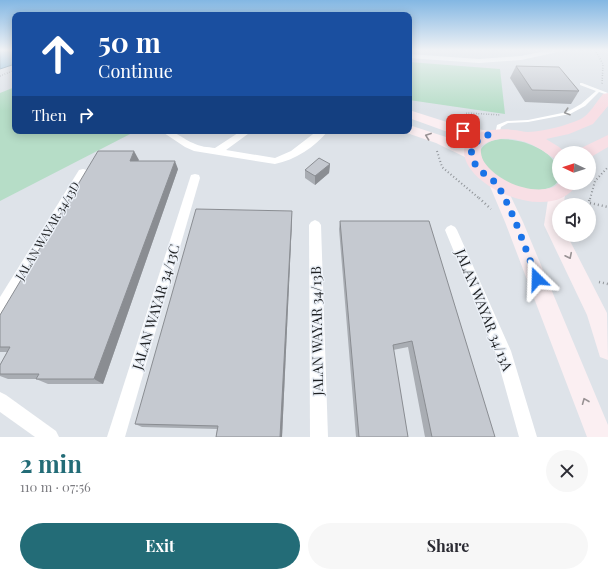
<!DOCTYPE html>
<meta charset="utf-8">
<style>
:root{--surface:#fff;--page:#f7f7f7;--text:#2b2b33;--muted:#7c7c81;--accent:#236c77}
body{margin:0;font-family:"Playfair Display",serif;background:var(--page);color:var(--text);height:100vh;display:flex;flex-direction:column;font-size:15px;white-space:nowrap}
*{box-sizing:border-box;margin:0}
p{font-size:13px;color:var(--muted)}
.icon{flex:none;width:22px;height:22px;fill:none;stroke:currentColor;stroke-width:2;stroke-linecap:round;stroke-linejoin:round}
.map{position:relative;height:437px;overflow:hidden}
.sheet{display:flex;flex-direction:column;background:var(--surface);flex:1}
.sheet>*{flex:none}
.top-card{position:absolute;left:12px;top:12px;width:400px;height:122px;border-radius:8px;box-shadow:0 2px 10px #0003;background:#1a4fa0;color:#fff;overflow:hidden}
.needle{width:26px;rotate:274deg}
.controls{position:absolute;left:552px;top:146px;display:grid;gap:8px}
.controls a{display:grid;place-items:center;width:44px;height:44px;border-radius:50%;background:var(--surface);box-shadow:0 2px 10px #0003;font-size:20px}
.pin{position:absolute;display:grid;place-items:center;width:34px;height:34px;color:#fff;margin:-17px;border-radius:8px;box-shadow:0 2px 6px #0006}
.me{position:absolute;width:44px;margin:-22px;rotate:338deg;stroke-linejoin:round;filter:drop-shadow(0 0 3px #0008)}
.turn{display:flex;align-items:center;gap:14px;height:84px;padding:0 20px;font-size:18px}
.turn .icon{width:52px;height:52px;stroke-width:2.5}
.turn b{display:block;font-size:28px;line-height:34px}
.then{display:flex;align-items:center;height:38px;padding:0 20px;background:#0003;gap:8px;font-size:15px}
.round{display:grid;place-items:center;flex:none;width:42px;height:42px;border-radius:21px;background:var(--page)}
.headline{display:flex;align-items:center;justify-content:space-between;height:68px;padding:0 20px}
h1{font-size:24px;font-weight:700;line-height:30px;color:var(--accent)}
.cta{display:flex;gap:8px;margin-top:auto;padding:8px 20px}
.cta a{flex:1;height:46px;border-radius:24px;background:var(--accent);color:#fff;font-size:16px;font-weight:700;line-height:46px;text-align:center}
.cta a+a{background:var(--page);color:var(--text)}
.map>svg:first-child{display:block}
</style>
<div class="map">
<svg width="608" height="437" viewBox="0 0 608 437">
<rect width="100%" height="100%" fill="#dee3e9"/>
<!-- green -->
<g fill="#b6ddc7">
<polygon points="409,62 500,69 505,114 409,100"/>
<polygon points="15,87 15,131 136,131 0,201 0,93"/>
<path d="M499,139C514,139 528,142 540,149C560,160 571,187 540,190C533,190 522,190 516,187C505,183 494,174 484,168L480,151C484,143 491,141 499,139Z"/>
</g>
<!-- water -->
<polygon fill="#8bbcdb" stroke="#6a8da4" points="0,50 15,50 15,64 0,69"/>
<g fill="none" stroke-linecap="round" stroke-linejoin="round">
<!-- path-far2 -->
<g stroke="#91959a" stroke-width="1.5" stroke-dasharray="0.5 2" stroke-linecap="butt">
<polyline points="595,50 603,64 602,84"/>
<polyline points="0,76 15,70"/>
<polyline points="462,116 467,113 501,115"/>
</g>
<!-- path-far1 -->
<g stroke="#91959a" stroke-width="2" stroke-dasharray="1 2.5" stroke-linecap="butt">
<polyline points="460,118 464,115"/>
<polyline points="437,151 442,167 480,199"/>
<polyline points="590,199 595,181 608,167"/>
</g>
<!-- path -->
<g stroke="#91959a" stroke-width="2.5" stroke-dasharray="1 3" stroke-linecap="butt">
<polyline points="479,198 491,209"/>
<polyline points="590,203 608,207"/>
<polyline points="588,205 590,198"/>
<polyline points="599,282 608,284"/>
</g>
<!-- lane -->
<polygon fill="#fff" fill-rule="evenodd" points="580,83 582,83 608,93 608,95 599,92 585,106 570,114 528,122 508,123 501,127 499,135 497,135 495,134 497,125 507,121 528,120 567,112 581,104 596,91 580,85"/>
<!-- street -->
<g fill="#fff" fill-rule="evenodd">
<polygon points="551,50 567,50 521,60 479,63 409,58 409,54 479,59 521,56"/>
<path d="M161,131C178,131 179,137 193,143C200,147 208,147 215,148L241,131H252L226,150L275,158L291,151L317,131H328C315,147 295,160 275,164L194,151L185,147Z"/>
<polygon points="83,169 87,170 88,173 5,315 0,317 0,297 79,170"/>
<polygon points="195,174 199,175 200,178 125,437 107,437 190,178 191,175"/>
<polygon points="315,220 319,222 321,225 328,437 310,437 309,225 311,222"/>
<polygon points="451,225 455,227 457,230 511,351 537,437 519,437 495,351 445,230 447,227"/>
<polygon points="0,392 6,395 56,431 59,437 35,437 0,412"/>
</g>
<!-- secondary -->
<g fill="#fbeff2" fill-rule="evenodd">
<polygon points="409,110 453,124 493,132 495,135 493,138 488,139 445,131 409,118"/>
<polygon points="409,125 446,137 477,152 479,155 477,158 472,160 467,158 436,143 404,132 409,131"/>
<polygon points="497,178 503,180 523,222 608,425 608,437 587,437 505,222 489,184 491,180"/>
<polygon points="557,187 563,189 565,193 564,205 559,205 559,235 567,235 607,313 608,360 600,357 587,315 544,225 549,193 551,189"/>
</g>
<!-- primary -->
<g fill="#f8dfe5" fill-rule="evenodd">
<path d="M608,93V106L593,124L569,134L546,139L559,147L566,153H559V160C552,158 547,153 540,149C523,138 498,134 481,146C480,157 483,162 491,170C506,184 530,193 551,188C555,187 556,185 559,183C564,181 573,183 578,183C551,230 449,180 466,143C472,130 501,128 513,130C518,130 523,132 528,132C546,131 565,126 581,119C589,115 597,101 603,94Z"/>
<polygon points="608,135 608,147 591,157 589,157 589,153 577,153 579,149"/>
</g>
</g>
<!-- wall -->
<g fill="#a9adb3">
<polygon points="516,66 579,91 571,104 525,102 510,78"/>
<polygon points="139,160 138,161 178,169 103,384 48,384 36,379 8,379 0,376 0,365 7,352 0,352 0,315"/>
<polygon points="330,164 329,173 315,185 305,178 305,170"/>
<polygon points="292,211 292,220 282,437 216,437 217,429 142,427 135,424"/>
<polygon points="340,221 495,437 425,437 408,347 393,350 408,437 356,437 339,229"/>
</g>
<!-- shaded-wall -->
<g fill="#8a8d92">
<polygon points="134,151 139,160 134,169 130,161"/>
<polygon points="175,161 178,169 103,384 94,379"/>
<polygon points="330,164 329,173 315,185 315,176"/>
<polygon points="292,211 292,220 282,437 280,437"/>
</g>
<!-- building -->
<g fill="#c5c9d0" stroke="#8a8d92">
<polygon points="516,66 559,67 579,91 532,90"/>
<polygon points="98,151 134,151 130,161 175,161 94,379 36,379 39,374 0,374 0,365 10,347 0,347 0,315"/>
<polygon points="319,158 330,164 315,176 305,170"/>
<polygon points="196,209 292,211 280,437 216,437 218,426 135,424"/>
<polygon points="340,221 429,221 495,437 432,437 412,341 393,345 408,437 359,437"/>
</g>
<!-- one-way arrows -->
<defs><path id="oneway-chevron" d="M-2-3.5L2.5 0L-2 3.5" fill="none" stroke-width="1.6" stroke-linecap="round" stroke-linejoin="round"/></defs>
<use stroke="#9a9b9c" href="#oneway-chevron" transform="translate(567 112) rotate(162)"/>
<g stroke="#989294">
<use href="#oneway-chevron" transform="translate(428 136) rotate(-160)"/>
<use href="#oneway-chevron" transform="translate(569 256) rotate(64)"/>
<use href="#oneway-chevron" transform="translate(585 401) rotate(-112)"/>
</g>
<!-- sky -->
<linearGradient id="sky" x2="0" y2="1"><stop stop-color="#83b7e3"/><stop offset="0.45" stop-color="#f0f2f5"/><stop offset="1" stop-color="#f0f2f5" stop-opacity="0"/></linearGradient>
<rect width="608" height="111" fill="url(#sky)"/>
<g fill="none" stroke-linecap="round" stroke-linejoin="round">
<!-- route -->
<path stroke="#1a73e8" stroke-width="7" stroke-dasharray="0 12.6" d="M463,131L488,135C479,139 469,145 472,157C477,174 492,176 498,186C515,215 525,248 537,279"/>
</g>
<g text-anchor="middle" stroke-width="3" stroke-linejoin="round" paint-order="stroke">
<!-- street labels -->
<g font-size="12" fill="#1e2022" stroke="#ebf0f7">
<text transform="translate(48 231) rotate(-59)" y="4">JALAN WAYAR 34/13D</text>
</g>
<!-- near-street labels -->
<g font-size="14" fill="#1e2022" stroke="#ebf0f7">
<text transform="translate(156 307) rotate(-73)" y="5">JALAN WAYAR 34/13C</text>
<text transform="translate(484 310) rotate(68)" y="5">JALAN WAYAR 34/13A</text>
<text transform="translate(317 331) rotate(-91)" y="5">JALAN WAYAR 34/13B</text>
</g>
</g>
</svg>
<div class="controls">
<a><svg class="needle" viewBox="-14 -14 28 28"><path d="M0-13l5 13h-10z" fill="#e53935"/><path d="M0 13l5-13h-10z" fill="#7c7c81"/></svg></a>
<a><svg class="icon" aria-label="sound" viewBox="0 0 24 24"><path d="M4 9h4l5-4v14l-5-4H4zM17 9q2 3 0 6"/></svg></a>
</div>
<div class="pin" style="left:463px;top:131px;background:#d93025"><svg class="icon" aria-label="arrive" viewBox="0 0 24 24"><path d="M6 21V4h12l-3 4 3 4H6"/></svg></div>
<svg class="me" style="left:537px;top:279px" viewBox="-20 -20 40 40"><path d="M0-17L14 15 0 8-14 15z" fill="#1a73e8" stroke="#fff" stroke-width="4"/></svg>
<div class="top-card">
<div class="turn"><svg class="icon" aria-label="ahead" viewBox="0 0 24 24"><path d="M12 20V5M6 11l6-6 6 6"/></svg><div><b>50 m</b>Continue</div></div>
<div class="then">Then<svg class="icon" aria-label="right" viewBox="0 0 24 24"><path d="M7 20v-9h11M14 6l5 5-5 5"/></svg></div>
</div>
</div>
<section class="sheet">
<div class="headline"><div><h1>2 min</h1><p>110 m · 07:56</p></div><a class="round"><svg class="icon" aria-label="close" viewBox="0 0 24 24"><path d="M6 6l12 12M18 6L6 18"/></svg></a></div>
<div class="cta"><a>Exit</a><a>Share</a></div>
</section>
